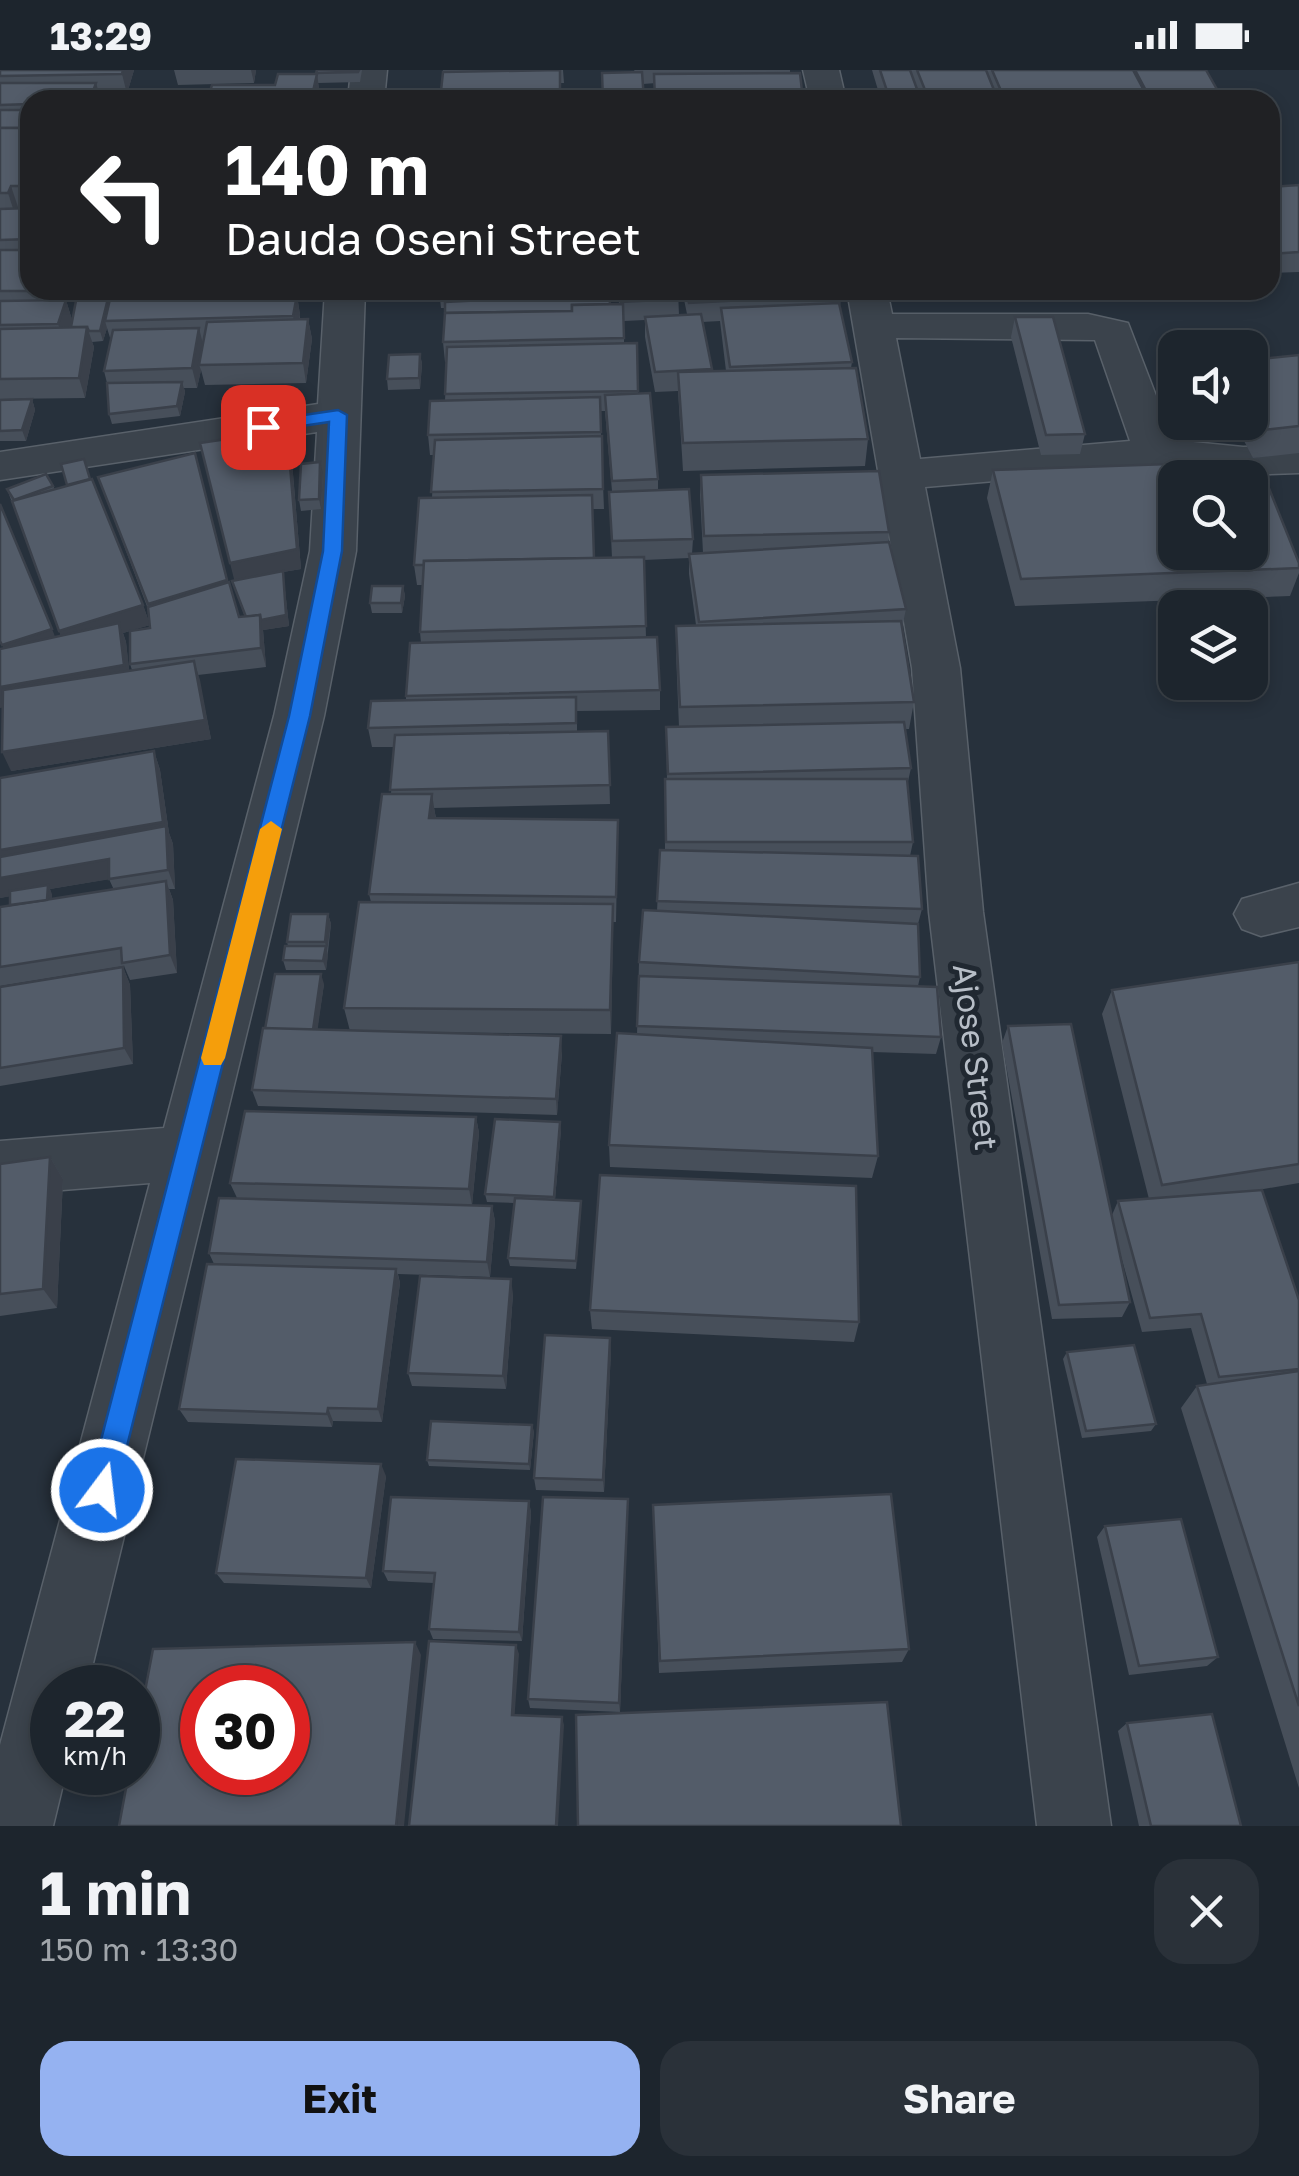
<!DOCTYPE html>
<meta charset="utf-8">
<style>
:root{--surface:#1d252d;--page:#2a3139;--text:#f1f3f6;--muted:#a0a5aa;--line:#3b4249;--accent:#95b2f1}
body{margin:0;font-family:"Golos Text",sans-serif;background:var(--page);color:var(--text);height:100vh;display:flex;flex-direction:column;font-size:38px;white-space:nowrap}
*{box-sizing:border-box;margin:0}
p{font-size:32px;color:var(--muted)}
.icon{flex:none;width:55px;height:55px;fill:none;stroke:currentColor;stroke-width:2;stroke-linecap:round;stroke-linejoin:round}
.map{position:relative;height:1756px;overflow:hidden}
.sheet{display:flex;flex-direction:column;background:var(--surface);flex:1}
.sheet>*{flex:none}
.hud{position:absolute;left:20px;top:20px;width:1260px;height:210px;border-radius:30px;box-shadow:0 5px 15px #0003,0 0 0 2px var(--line);background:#202124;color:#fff;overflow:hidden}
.buttons{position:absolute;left:1158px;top:260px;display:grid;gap:20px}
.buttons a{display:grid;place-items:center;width:110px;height:110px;border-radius:20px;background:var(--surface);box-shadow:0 5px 15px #0003,0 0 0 2px var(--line);font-size:50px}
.speed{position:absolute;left:30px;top:1595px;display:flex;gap:20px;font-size:50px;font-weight:700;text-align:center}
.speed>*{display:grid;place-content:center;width:130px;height:130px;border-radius:50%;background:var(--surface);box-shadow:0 5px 15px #0003,0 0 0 2px var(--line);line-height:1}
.speed small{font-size:25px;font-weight:400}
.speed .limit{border:15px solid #d22;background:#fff;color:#111}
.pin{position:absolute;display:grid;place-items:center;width:85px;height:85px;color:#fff;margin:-42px;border-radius:20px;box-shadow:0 5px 15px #0006}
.me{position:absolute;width:110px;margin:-55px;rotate:15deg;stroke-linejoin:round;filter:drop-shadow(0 0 8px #0008)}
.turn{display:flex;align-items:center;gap:35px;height:210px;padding:0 40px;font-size:45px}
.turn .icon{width:130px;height:130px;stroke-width:2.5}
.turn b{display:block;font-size:70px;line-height:85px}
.round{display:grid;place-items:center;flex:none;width:105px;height:105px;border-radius:30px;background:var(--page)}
.head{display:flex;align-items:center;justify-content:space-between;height:170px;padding:0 40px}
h1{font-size:60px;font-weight:700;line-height:75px}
.action{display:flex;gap:20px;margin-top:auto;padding:20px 40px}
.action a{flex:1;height:115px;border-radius:30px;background:var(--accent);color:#111;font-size:40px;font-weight:700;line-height:115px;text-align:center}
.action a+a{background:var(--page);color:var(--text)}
.status{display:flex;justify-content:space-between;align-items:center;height:70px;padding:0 50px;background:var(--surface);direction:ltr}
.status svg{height:28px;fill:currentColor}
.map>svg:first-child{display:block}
</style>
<div class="status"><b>13:29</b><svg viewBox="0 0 49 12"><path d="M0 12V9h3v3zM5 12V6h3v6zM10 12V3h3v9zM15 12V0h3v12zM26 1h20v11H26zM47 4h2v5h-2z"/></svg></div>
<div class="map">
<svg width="1299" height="1756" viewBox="0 0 1299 1756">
<rect width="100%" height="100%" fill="#27313c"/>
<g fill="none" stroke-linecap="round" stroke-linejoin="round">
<!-- minor casing -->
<g stroke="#59616a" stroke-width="3">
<g id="minor">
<polygon points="351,0 387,0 384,30 348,30"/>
<polygon points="803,0 839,0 846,30 810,30"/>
<polygon points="325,220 365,220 356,481 324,646 87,1618 52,1618 52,1702 66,1702 53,1756 0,1756 0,1675 150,1113 0,1125 0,1071 164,1058 274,646 310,481 317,362 0,410 0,382 318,334"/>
<path d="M847,220H887L892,244H1088L1128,253L1173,370L1243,377L1299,375V403L1243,405L1156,397L925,417L960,598L983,842L1111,1756H1037L929,842L912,598ZM896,268L1095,270L1130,371L920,389Z"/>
<polygon points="1299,813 1299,857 1261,866 1242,859 1234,844 1242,829"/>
</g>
</g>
<!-- minor -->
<use href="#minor" fill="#3b434c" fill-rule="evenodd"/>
</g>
<!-- wall -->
<g fill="#474f5a" fill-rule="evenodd">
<polygon points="0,0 134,0 128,20 150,20 152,30 102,30 104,24 99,24 101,30 30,30 30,220 69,220 66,230 72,250 70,257 71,257 78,220 274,220 274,225 297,225 300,245 300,249 308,249 312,269 306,313 205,315 201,300 197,318 184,318 185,322 180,346 112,354 109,344 107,313 104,301 111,271 107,258 103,271 92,272 94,277 85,328 0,329"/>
<polygon points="174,0 256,0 254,13 178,15"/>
<polygon points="362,0 360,12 318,13 320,24 161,30 207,22 208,28 275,15 316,4"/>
<polygon points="443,0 563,0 564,13 560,13 560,30 440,30"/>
<polygon points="634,0 790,0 790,3 643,14"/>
<polygon points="872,0 1206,0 1223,30 881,30"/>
<polygon points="1299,115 1299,202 1270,203 1270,117"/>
<path d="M439,220H606L610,234H619L618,220H678L679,245L687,244L682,220H840L841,225L840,237L852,292L851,298L868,369L865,396L683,401L678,321L655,322L645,267V250L624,251V274L637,273L638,323L658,409V420L693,469L692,484L703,483L700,425L701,405L889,462L888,472L906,539L902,558L914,632L909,659H905L911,698L907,716L913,772L910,786L922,839L918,854L920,907L918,916L941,967L936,984L872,982L878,1086L872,1108L610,1097L609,1075L637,964L639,892L657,841L660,780H665V709H667L666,657H679L676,583V556L696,555L689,504V488L644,490L646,568L660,620V640L577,641V661H608L610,734L434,738L436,748L618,750L616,852H613L611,964L389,962L562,983L557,1045L258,1036L252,1020L265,959L324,914L317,960L350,961L344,938L371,832L369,824L391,724L394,677H372L368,658L406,630V626L421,573L420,562L422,515H417L414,495L432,428L434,385H430L428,365L445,330L447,292H445L443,272L445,238H441ZM720,251L726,301H712L702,252ZM600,341H605L612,421L609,422L612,488H594L593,439H604Z"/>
<polygon points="943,220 980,220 979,229 946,231"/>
<polygon points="988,220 1057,220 990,226"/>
<polygon points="1015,247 1085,364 1080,384 1041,385 1011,267"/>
<polygon points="420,284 422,294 420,319 388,320 387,309"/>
<polygon points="1299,285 1299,383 1253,388 1234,352 1250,352 1250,290"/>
<polygon points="32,329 35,340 26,371 0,371 0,330"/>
<path d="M287,360L291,380L301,499L283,502L289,556L263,560L266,597L198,605L211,669L11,701L55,567L61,566L7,419L53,416L55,419L91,409L143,535L150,555L132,560L150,558L148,539L98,407L228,513L239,547H245L232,511L235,510L200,373ZM130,561V594L132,600H129L126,572L123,563Z"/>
<polygon points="993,400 1299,493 1299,503 1290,526 1015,536 987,428"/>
<polygon points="323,403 321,439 301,441 299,430"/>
<polygon points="403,516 405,526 402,543 372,543 370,533"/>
<path d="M154,681L160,700L169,763L173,774L175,819H169L173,830L177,903L130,910L124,896L0,916V837L10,835V826L0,828V708ZM109,809L114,820L52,829L50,819Z"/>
<polygon points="328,844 331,854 326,900 286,900 283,890 288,876 287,872"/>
<polygon points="1299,892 1299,1113 1258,1120 1299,1230 1299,1718 1181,1338 1197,1316 1207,1314 1191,1258 1142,1262 1116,1168 1130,1232 1122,1247 1052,1249 1002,973 1008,956 1112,1145 1118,1131 1149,1129 1102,944 1112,920"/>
<polygon points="123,897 130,915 133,994 0,1016 0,917"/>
<polygon points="476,1047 479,1063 472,1135 237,1128 230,1113"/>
<polygon points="561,1060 555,1130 581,1139 576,1199 510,1196 508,1188 514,1133 487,1132 485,1124"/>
<polygon points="50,1087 63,1109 57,1238 0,1246 0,1094"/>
<polygon points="492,1136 495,1151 490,1207 398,1204 400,1213 382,1352 333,1351 332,1357 188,1352 179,1339 214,1194 209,1183"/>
<polygon points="513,1224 506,1319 412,1316 408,1303"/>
<polygon points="590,1240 859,1252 854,1272 592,1259"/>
<polygon points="611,1281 604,1422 536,1420 534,1408"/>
<polygon points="1067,1282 1156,1354 1151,1361 1082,1368 1063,1289"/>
<polygon points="534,1361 530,1400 429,1396 427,1390"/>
<polygon points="386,1406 371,1518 224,1513 216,1503"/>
<polygon points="628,1429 620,1642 530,1638 528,1629"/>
<polygon points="529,1431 531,1443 522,1571 433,1569 429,1559 434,1513 388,1511 383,1501"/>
<polygon points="653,1435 909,1579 902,1592 659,1603"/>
<polygon points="1105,1456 1218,1587 1207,1596 1129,1605 1097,1467"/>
<polygon points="1127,1653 1241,1756 1139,1756 1118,1661"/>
</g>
<!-- shaded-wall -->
<g fill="#3a404a">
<polygon points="123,0 134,0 127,24 122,4"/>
<polygon points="251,0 256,0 254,13"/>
<polygon points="317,4 320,24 319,30 311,30"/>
<polygon points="96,13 101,30 90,30"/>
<polygon points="11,116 20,143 17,151 8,123"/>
<polygon points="56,220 69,220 66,230 72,250 65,274 58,254 62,240"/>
<polygon points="110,220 113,220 105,251 107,258 103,271 100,261"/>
<polygon points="297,225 300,245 297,266 293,246"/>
<polygon points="308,249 312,269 306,313 303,293"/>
<polygon points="87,257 94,277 85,328 79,308"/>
<polygon points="199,258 204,278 199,295 201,300 197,318 192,298"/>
<polygon points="420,284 422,294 420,319 419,308"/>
<polygon points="182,312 185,322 180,346 177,336"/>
<polygon points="32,329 35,340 26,371 22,360"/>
<polygon points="287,360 291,380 301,499 283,502 289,556 263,560 266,597 261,578 235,513 230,493"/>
<polygon points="195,383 233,530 154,553 148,534"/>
<polygon points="320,392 323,403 321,439 319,429"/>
<polygon points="403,516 405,526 402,543 401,533"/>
<polygon points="143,535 150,555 123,563 126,572 131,615 0,638 0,617 66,580 59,561"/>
<polygon points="52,559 60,579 10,595 2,575"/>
<polygon points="194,591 200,610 211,669 11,701 2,682"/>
<polygon points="154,681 160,700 169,763 173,774 175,819 168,800 167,771 0,800 0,780"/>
<polygon points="432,724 436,750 429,748"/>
<polygon points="109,789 117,808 50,819 52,824 52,844 47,835 48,820 0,828 0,808"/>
<polygon points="166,811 173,830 177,903 170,885"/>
<polygon points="613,834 613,859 611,964 610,940"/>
<polygon points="328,844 331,854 327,881 325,872"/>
<polygon points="326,876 328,886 326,900 323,891"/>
<polygon points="123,897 130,915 133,994 124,978"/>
<polygon points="321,904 324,914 316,971 313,962"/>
<polygon points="561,966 562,983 557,1045 556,1029"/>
<polygon points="476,1047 479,1063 472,1135 469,1119"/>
<polygon points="560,1052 561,1060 554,1135 554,1127"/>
<polygon points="50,1087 63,1109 57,1238 43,1219"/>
<polygon points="581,1131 581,1139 576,1199 576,1191"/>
<polygon points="492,1136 495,1151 490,1207 487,1192"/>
<polygon points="396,1199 400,1213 382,1352 378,1339"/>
<polygon points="511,1209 513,1224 506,1319 503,1306"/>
<polygon points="610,1268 611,1281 604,1422 603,1410"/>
<polygon points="328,1338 333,1351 332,1357 327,1344"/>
<polygon points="532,1355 534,1361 530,1400 529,1394"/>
<polygon points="381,1394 386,1406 371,1518 366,1508"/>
<polygon points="628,1429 628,1440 620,1642 619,1633"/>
<polygon points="529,1431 531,1443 522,1571 519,1562"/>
<polygon points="415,1572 421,1585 404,1756 397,1756"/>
<polygon points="516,1575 519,1584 514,1653 512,1645"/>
<polygon points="562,1647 564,1655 558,1756 556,1756"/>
</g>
<!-- building -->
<g fill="#535c69" stroke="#3a404a" stroke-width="2.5" fill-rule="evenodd">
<polygon points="0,0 123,0 122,4 0,6"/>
<polygon points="317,0 359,0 358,2 316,3"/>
<polygon points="560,0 560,30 440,30 443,2"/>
<polygon points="880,0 910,0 921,30 890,30"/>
<polygon points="917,0 986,0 998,30 929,30"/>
<polygon points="992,0 1133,0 1149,30 1005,30"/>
<polygon points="1135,0 1206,0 1223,30 1151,30"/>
<polygon points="642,2 644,30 603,30 602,3"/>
<polygon points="800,3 803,30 655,30 654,4"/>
<polygon points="278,4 317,4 311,30 207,30 212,15 275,15"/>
<polygon points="0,13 96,13 90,30 30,30 30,34 0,35"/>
<polygon points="106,20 150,20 147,30 102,30"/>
<polygon points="207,22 205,30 161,30 162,23"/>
<rect x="0" y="40" width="30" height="18"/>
<polygon points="0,58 30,58 30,116 11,116 8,123 0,123"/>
<polygon points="1299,115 1299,182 1270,184 1270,117"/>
<polygon points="30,138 30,169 0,170 0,139"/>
<polygon points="0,180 30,180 30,220 56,221 0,221"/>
<polygon points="78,220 110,220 100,261 89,261 87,257 71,257"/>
<polygon points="112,220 268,220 267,226 297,225 293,246 105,251"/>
<polygon points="620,220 678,220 679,229 621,232"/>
<polygon points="686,220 840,220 841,225 689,233"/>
<polygon points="609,224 610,234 572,235 572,241 445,243 445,232"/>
<polygon points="66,230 58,254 0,255 0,231"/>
<polygon points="839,233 852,292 730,297 721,238"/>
<polygon points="623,234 624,268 443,272 445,243 572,241 572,235"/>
<polygon points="701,244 712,299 655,302 645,247"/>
<polygon points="1015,247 1053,247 1085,364 1046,365"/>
<polygon points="308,249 303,293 199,295 207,252"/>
<polygon points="87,257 79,308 0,309 0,259"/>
<polygon points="199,258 192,298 104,301 113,260"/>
<polygon points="637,273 638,321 445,324 447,277"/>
<polygon points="420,284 419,308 387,309 389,285"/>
<polygon points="1299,285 1299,356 1263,360 1250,336 1250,290"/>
<polygon points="856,298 868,369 683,373 678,302"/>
<polygon points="182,312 177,336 109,344 107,313"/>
<polygon points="650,323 658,409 612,411 605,325"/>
<polygon points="600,327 601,362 428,365 430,331"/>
<polygon points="32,329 22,360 0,361 0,330"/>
<polygon points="287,360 297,479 230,493 200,373"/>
<polygon points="602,366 603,419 431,422 435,370"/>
<polygon points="195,383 227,510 148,534 98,407"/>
<polygon points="84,389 90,409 67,415 61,394"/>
<path d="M1258,391L1299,493V498L1021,509L993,400ZM1175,408H1250V482H1175Z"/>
<polygon points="320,392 319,429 299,430 301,394"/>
<polygon points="879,401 889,462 704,466 701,405"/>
<polygon points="46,404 53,416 14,430 7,419"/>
<polygon points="92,409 143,535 59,561 12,431"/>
<polygon points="689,419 693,469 612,471 609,422"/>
<polygon points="592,425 594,488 424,491 424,495 414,495 419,428"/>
<polygon points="0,434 52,559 2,575 0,571"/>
<polygon points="889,472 906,539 699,552 689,484"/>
<polygon points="644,487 646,556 420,562 424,491"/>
<polygon points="283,501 286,545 261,550 260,545 246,547 232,511"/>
<polygon points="229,512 239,547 260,545 261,578 130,594 130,561 150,558 148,537"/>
<polygon points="372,516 403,516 401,533 370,533"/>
<polygon points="901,551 914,632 680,637 676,556"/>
<polygon points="119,553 124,595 0,617 0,579"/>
<polygon points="657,567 660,620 406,626 410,573"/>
<polygon points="194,591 205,650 2,682 3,620"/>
<polygon points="576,627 576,653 368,658 371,631"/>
<polygon points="904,652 911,698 668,704 666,657"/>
<polygon points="608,661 610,715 390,720 395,665"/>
<polygon points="154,681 163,752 0,780 0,708"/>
<polygon points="665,709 907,709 913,772 666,772"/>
<polygon points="382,724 432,724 429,748 618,750 616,827 369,824"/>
<polygon points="166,756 168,800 109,809 109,789 0,808 0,787"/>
<polygon points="660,780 918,786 922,839 657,831"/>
<polygon points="166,811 170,885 122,893 121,878 0,897 0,837"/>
<polygon points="48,815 47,830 10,835 10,821"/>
<polygon points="359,832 613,834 610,940 344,938"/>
<polygon points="643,840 918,854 920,907 639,892"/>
<polygon points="291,844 328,844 325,872 287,872"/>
<polygon points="285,876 326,876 323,891 283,890"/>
<polygon points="1299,892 1299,1094 1162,1115 1112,920"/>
<polygon points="123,897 124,978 0,998 0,917"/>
<polygon points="275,904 321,904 313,960 265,959"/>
<polygon points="639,906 937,917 941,967 637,956"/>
<polygon points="1071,954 1130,1232 1059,1235 1008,956"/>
<polygon points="263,958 561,966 556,1029 252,1020"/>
<polygon points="617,963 872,978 878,1086 609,1075"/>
<polygon points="245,1041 476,1047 469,1119 230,1113"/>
<polygon points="495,1049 560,1052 554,1127 485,1124"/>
<polygon points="50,1087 43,1219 0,1224 0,1094"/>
<polygon points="600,1105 856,1116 859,1252 590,1240"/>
<polygon points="1262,1120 1299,1230 1299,1299 1219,1307 1201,1244 1150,1248 1118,1131"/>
<polygon points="219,1128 492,1136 487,1192 209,1183"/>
<polygon points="515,1128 581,1131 576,1191 508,1188"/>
<polygon points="207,1194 396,1199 378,1339 328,1338 327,1344 179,1339"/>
<polygon points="420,1206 511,1209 503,1306 408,1303"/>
<polygon points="545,1265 610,1268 603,1410 534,1408"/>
<polygon points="1134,1275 1156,1354 1086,1361 1067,1282"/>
<polygon points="1299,1301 1299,1636 1197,1316"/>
<polygon points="431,1351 532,1355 529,1394 427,1390"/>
<polygon points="236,1389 381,1394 366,1508 216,1503"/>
<polygon points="891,1424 909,1579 660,1591 653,1435"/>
<polygon points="391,1427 529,1431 519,1562 429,1559 435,1503 383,1501"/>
<polygon points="543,1427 628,1429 619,1633 528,1629"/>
<polygon points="1181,1449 1218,1587 1139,1596 1105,1456"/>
<polygon points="429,1571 516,1575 512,1645 562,1647 556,1756 409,1756"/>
<path d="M415,1572L396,1756H119L129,1702H138V1658L153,1579ZM202,1618H288V1702H202Z"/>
<polygon points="887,1632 901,1756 578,1756 576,1645"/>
<polygon points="1212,1644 1241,1756 1151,1756 1127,1653"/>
</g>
<!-- route -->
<polygon fill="#1a73e8" stroke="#114b97" stroke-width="2.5" points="338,340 347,345 342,481 310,646 116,1420 112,1430 102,1434 92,1430 88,1420 289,646 323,481 329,352 263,362 254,357 263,351"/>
<!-- slow -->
<polygon fill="#f59e0b" points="271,751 282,759 225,988 221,995 204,995 201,988 260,759"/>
<g text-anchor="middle" stroke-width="10" stroke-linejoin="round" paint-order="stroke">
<!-- street labels -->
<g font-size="32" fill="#b7bec7" stroke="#202831">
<text transform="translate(975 987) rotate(83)" y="11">Ajose Street</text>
</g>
</g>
</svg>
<div class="buttons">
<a><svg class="icon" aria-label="sound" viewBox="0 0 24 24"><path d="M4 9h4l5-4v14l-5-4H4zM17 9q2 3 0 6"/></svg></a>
<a><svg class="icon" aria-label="search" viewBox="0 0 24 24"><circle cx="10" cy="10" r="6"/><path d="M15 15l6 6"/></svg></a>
<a><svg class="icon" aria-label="layers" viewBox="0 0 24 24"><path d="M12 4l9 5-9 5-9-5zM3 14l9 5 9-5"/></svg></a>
</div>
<div class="speed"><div>22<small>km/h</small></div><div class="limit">30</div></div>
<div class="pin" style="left:263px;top:357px;background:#d93025"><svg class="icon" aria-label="arrive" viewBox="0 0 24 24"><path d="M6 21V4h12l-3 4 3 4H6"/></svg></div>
<svg class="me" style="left:102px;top:1420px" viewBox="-20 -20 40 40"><circle r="17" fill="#1a73e8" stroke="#fff" stroke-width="3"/><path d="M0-11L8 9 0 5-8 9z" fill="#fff"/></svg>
<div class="hud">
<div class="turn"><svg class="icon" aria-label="left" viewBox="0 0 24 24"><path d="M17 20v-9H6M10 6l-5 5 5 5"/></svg><div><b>140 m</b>Dauda Oseni Street</div></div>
</div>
</div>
<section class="sheet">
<div class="head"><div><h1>1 min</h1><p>150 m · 13:30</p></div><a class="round"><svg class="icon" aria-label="close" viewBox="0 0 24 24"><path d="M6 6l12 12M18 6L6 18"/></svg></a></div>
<div class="action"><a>Exit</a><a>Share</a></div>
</section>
